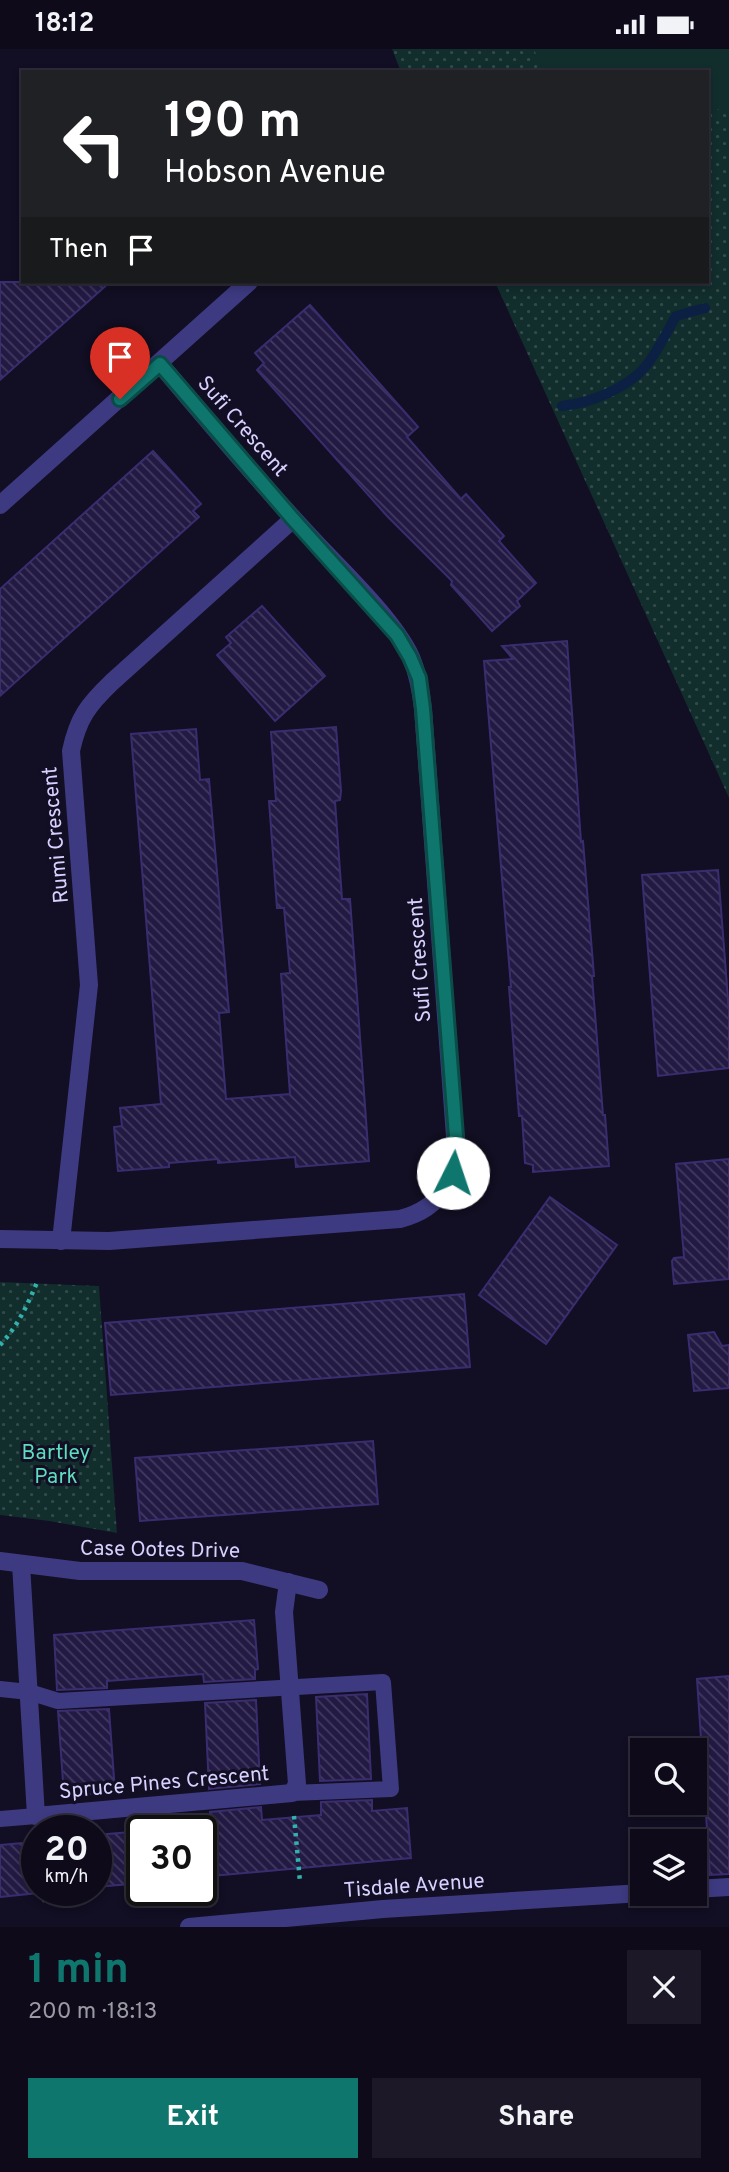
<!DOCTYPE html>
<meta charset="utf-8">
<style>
:root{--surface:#0e0a1a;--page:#1c1827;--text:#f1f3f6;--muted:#9b9aa2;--line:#2e2b39;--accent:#0f766e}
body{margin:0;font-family:Overpass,sans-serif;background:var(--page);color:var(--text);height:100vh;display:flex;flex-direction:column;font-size:26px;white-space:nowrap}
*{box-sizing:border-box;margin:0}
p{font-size:23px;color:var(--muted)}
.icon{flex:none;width:38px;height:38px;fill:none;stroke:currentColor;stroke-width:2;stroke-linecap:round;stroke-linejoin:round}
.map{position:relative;height:1878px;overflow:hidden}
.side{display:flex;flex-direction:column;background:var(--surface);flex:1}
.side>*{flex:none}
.hud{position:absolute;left:21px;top:21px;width:688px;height:214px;border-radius:0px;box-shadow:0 4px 10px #0003,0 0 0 2px var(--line);background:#202124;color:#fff;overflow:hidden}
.tools{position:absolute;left:630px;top:1689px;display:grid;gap:14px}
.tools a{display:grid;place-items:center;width:77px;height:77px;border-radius:0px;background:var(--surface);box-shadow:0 4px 10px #0003,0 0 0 2px var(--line);font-size:35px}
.speed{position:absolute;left:21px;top:1766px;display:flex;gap:14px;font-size:35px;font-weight:700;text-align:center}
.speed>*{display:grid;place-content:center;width:91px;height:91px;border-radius:50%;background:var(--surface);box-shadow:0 4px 10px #0003,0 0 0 2px var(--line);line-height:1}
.speed small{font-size:18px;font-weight:400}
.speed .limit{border:4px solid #111;border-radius:10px;background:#fff;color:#111}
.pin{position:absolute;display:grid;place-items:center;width:60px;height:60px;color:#fff;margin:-72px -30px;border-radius:50% 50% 50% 0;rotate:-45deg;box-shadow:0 0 7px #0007}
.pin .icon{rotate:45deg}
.me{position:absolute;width:77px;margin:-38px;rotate:4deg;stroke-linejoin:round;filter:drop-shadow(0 0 5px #0008)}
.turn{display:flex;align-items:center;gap:24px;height:147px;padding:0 28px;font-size:32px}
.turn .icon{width:91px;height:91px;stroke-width:2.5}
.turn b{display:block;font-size:49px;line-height:60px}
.then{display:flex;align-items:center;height:66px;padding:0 28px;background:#0003;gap:14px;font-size:26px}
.round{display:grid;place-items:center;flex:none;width:74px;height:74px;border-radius:0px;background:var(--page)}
.headline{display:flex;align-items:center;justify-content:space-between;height:119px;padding:0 28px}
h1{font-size:42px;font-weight:700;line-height:52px;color:var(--accent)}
.action{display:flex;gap:14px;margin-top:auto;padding:14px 28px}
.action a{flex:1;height:80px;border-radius:0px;background:var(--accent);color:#fff;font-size:28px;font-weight:700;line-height:80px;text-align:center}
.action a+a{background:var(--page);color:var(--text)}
.status{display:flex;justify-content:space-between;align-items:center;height:49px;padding:0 35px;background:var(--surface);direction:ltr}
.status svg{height:19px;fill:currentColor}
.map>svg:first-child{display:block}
</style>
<div class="status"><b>18:12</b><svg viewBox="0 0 49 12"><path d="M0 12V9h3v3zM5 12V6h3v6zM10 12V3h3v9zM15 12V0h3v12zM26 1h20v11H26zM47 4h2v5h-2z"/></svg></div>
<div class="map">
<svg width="729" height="1878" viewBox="0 0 729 1878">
<defs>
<pattern id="green-dots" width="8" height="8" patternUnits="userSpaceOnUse" patternTransform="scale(1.75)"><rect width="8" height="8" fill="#112d2c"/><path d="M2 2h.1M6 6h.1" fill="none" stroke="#334a4c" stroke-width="1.8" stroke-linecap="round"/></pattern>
<pattern id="building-back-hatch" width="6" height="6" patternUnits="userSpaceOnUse" patternTransform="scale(1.75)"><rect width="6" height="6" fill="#231a44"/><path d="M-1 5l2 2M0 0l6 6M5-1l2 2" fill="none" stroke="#423a60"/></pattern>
</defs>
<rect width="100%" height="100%" fill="#120e23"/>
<!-- green -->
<g fill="url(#green-dots)">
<polygon points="392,0 729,0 729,749 495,233 707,233 707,23 401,23"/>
<polygon points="0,1233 99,1237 117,1484 49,1472 0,1466"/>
</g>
<!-- pitch -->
<polygon fill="#112d2c" points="534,0 729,0 729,56 707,65 707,23 543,23"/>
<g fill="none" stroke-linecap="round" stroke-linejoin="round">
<!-- stream -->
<path stroke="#0c2044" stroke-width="10" d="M562,357C590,354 626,340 645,318C657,304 666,284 676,267L705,259"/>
</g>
<!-- building -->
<g fill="url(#building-back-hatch)" stroke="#3a2d6f" stroke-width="2">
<polygon points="0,233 110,233 0,331"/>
<polygon points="310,256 418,378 407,388 461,450 466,445 504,487 499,492 536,534 517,552 520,557 492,582 451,536 452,532 387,467 257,321 264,314 255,304"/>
<polygon points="153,402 201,455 193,462 199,468 0,647 0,540"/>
<polygon points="262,557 325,627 275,672 217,606 231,594 226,588"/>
<polygon points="567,592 581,793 583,792 594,927 592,927 603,1066 605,1066 609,1117 533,1123 533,1116 525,1114 522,1067 519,1067 509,938 511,938 484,612 513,610 502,597"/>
<polygon points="336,678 341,742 340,751 335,752 342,850 350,850 369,1112 296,1118 295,1108 218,1114 218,1110 169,1114 169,1118 118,1122 114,1078 122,1077 120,1059 161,1055 131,685 196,680 200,731 209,730 229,963 219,964 226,1050 290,1045 281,925 290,924 284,859 277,859 269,752 276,752 271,683"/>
<polygon points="718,821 729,963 729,1019 658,1027 642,826"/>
<polygon points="729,1110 729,1230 674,1235 672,1212 674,1209 684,1208 676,1115"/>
<polygon points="550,1148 617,1196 546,1295 479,1246"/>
<polygon points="464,1245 470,1318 111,1346 105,1274"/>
<polygon points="714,1283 722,1297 729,1296 729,1339 694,1342 688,1286"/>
<polygon points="373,1392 378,1455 140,1472 135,1409"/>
<polygon points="254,1571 258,1620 255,1621 255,1630 204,1633 203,1625 107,1632 107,1639 57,1641 54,1586"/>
<polygon points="729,1627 729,1825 710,1826 697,1630"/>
<polygon points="367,1645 371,1730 320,1732 316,1648"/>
<polygon points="256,1651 260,1735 209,1740 205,1654"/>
<polygon points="109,1660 115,1743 64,1747 58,1662"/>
<polygon points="372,1751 372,1762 407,1759 411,1809 201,1828 201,1776 210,1775 210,1763 261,1758 262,1771 321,1766 321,1753"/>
<polygon points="142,1782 142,1834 96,1838 96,1786"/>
<polygon points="34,1793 38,1844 0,1848 0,1796"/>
</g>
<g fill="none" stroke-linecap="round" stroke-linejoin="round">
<!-- path -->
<g stroke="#30b3ac" stroke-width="4.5" stroke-dasharray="3.5 5" stroke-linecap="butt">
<path d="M0,1296C18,1277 28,1255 38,1231"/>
<polyline points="294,1767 300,1833"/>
<polyline points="44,1841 45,1855"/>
<polyline points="162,1841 162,1845"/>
</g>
<!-- service -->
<g stroke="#3d3a81" stroke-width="16">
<polyline points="0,1640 29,1643 58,1652 383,1633 391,1740 292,1744"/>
<polyline points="0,1770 36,1767"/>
</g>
<!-- minor -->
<g stroke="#3d3a81" stroke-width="18">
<polyline points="0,456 249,233"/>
<path d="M0,1190L109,1192L400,1170C443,1159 456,1129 455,1087L423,660C421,642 418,625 411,608C391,566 336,517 304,481C254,427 207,371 160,315"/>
<path d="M61,1192L89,936L71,702C78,669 88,656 112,633L293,470"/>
<polyline points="0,1512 80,1522 242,1522 319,1541"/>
<polyline points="21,1515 36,1767 292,1744 297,1735 284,1563 288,1533"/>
<polyline points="695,1840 729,1838"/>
<polyline points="189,1878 383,1860 642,1844"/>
</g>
</g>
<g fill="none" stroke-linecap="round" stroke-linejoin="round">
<!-- route casing -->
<g stroke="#0a4d48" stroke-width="18">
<polyline id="route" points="120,350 160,315 293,470 397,586 410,608 419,629 423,660 456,1087 453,1124"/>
</g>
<!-- route -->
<use href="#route" stroke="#0f766e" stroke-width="12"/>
</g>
<g text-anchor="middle" stroke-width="6" stroke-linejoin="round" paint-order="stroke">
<!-- street labels -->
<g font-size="21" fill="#d6d1ff" stroke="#120e23">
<text transform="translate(243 377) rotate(49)" y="7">Sufi Crescent</text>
<text transform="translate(55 786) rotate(-95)" y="7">Rumi Crescent</text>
<text transform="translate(419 911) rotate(-94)" y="7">Sufi Crescent</text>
<text transform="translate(160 1500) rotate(1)" y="7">Case Ootes Drive</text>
<text transform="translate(164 1733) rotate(-5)" y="7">Spruce Pines Crescent</text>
<text transform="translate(414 1836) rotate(-4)" y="7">Tisdale Avenue</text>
</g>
<!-- park labels -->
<g font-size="21" fill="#5ddebf" stroke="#120e23">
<text x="56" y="1410">Bartley<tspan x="56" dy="24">Park</tspan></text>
</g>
</g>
</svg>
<div class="tools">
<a><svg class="icon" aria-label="search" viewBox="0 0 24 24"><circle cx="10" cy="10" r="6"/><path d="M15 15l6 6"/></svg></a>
<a><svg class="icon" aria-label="layers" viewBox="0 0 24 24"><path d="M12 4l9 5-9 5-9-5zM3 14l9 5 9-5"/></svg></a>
</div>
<div class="speed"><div>20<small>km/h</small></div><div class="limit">30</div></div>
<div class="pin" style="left:120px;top:350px;background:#d93025"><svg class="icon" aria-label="arrive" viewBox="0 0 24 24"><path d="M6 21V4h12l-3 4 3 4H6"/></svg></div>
<svg class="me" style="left:453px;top:1124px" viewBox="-20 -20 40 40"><circle r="19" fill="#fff"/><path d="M0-13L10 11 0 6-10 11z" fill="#0f766e"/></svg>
<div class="hud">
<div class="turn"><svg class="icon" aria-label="left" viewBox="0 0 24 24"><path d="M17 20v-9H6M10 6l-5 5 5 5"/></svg><div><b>190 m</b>Hobson Avenue</div></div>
<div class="then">Then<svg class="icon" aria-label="arrive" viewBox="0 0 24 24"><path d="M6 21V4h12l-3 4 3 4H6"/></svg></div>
</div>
</div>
<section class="side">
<div class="headline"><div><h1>1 min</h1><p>200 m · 18:13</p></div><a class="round"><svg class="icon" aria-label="close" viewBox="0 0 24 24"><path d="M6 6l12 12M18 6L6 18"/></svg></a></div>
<div class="action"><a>Exit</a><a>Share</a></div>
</section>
